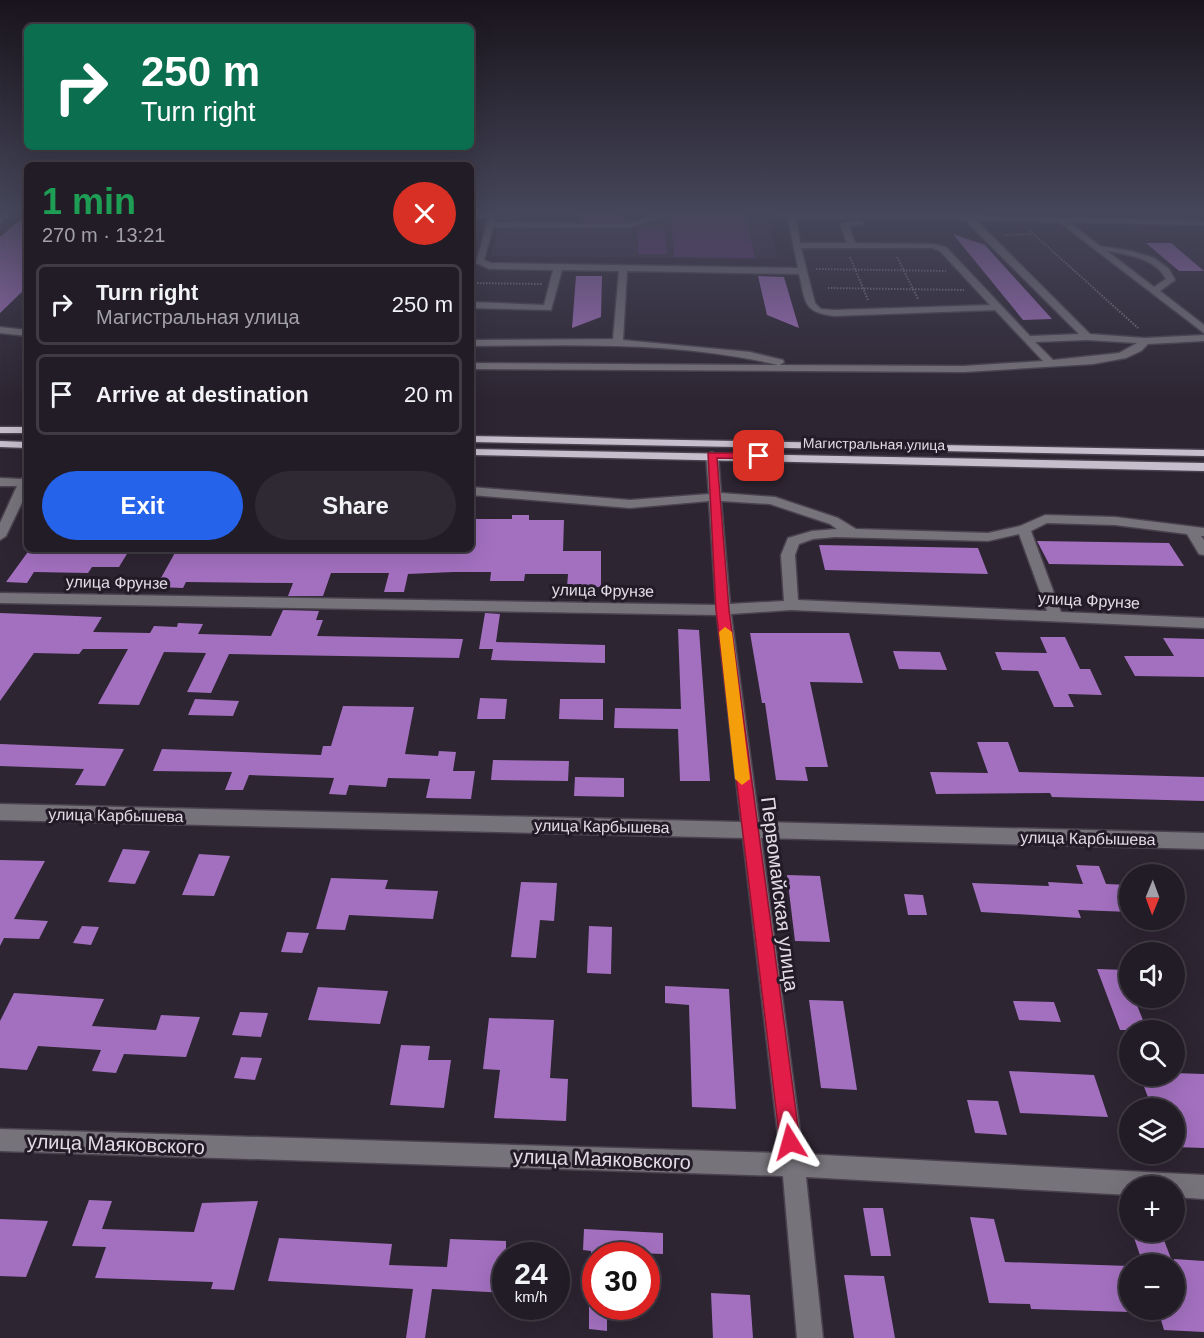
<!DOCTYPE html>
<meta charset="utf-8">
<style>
:root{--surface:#221c26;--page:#2e2932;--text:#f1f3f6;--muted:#a2a1a7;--line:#3f3a43;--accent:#2563eb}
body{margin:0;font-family:Arial,sans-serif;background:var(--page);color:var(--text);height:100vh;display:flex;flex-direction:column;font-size:22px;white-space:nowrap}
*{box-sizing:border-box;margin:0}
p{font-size:20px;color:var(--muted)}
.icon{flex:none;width:33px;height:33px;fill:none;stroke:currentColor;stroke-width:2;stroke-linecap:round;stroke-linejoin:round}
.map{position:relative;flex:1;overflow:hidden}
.details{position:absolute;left:24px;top:162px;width:450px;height:390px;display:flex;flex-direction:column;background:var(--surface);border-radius:9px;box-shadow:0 6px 24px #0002,0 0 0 2px var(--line)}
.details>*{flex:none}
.hud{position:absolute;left:24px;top:24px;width:450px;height:126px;border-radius:9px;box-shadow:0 6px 24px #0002,0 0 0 2px var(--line);background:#0b6e4f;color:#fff;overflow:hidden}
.needle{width:39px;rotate:181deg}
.controls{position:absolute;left:1119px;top:864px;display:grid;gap:12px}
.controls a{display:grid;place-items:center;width:66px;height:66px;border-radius:50%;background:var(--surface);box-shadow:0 6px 24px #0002,0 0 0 2px var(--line);font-size:30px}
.speed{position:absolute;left:492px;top:1242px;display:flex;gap:12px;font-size:30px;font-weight:700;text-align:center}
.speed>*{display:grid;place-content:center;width:78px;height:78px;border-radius:50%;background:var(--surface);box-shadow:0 6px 24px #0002,0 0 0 2px var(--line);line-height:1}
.speed small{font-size:15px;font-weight:400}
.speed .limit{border:9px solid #d22;background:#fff;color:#111}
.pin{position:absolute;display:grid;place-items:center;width:51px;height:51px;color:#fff;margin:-26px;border-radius:12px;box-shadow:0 3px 9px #0006}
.me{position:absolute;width:66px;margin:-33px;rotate:352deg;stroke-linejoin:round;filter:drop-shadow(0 0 4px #0008)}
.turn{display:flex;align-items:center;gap:21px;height:126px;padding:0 18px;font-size:27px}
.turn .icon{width:78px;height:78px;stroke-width:2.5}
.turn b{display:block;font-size:42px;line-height:51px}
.round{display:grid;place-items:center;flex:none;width:63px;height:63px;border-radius:32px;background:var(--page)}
.headline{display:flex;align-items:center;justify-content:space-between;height:102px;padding:0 18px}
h1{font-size:36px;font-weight:600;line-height:45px;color:#1e9e55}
.cta{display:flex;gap:12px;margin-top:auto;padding:12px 18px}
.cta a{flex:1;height:69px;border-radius:36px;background:var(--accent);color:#fff;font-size:24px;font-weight:600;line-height:69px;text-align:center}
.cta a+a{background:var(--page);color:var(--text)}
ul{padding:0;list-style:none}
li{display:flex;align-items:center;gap:18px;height:81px;margin:0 12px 9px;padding:0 6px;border:3px solid var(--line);border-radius:9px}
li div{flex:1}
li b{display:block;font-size:22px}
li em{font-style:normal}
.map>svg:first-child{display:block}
</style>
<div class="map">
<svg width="1204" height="1338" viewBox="0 0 1204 1338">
<rect width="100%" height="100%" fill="#2d2532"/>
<!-- built -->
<polygon fill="#3b3042" points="502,214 766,214 778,259 491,256"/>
<!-- green -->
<g fill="#63357b">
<polygon points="582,214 611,214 632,224 581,224"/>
<polygon points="671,214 745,214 755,258 674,257"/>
<polygon points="638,229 665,230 667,254 638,254"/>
</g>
<!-- building -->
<g fill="#a370bf">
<polygon points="27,214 27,287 0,313 0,237"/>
<polygon points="953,234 985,245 1052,319 1023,320"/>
<polygon points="1146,243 1171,243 1204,271 1179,271"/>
<polygon points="576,276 602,276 601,317 572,328"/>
<polygon points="758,276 784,277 799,328 767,315"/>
<polygon points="512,515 529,515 529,520 564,520 563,551 601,551 601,587 567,587 568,574 525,574 524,581 490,581 491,572 453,572 408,574 404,592 384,592 389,573 331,573 323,596 288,596 293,583 186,582 183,588 156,587 177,549 471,549 471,519 512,519"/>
<polygon points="1037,541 1169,543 1184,566 1049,564"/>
<polygon points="819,545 978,548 988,574 825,570"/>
<polygon points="30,549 130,549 119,567 92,567 88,573 34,572 27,583 6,582"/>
<polygon points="283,610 319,611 316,620 323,620 317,636 463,639 459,658 229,654 211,693 187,692 206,653 164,652 139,705 98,704 128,649 83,649 79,654 34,653 0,701 0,613 102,617 93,632 150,633 154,626 177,627 178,623 203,624 198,634 271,636"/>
<polygon points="485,613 500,614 496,642 605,645 605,663 491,660 493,649 479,649"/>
<polygon points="678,629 699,630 710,781 680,781 678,729 614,728 615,708 681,709"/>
<polygon points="750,633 849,633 863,683 810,682 828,767 805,767 808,781 776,780 765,703 762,703"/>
<polygon points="1040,637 1065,637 1080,669 1090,669 1102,695 1068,694 1074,707 1054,707 1038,671 1002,670 995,652 1047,653"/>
<polygon points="1163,638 1204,639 1204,677 1135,676 1124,656 1174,656"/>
<polygon points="893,651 940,652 947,670 899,669"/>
<polygon points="480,698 507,699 505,719 477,719"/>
<polygon points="195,699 239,701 233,716 188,715"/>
<polygon points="560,699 603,699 603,720 559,719"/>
<polygon points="343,706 414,707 405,754 438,756 439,751 456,752 453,771 475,771 471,799 426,798 430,779 388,778 386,787 349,785 346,795 329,794 334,778 249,775 243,790 225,790 232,772 153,771 162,749 321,755 323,746 331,746"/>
<polygon points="977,742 1008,742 1019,772 1204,777 1204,801 1052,797 1050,793 936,794 930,772 988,773"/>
<polygon points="0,744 124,749 105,786 75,785 84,769 0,766"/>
<polygon points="493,760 569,761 568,781 491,780"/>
<polygon points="575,777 624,778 624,797 574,796"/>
<polygon points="123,849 150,851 135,884 108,882"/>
<polygon points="199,854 230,856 214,896 182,895"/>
<polygon points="0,860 45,861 14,919 48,921 39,939 4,938 0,946"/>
<polygon points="1076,865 1099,866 1106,884 1130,885 1130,912 1078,910 1081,918 981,912 972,883 1049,886 1048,882 1083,884"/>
<polygon points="787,875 820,876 830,942 795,941"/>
<polygon points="331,878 388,880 385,889 438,891 433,919 349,915 345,930 316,929"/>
<polygon points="521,882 557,883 554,921 540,920 536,958 511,957"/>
<polygon points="904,894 923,895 927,915 908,915"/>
<polygon points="82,926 99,927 91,945 73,943"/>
<polygon points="589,926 612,927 611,974 587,973"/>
<polygon points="287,932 309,933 302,953 281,952"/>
<polygon points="1097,969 1126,970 1130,977 1130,998 1134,998 1147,1030 1120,1030"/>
<polygon points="665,986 729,989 736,1109 692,1107 689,1005 665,1003"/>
<polygon points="318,987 388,991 380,1024 308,1020"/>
<polygon points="14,993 104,999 92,1026 156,1030 161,1015 200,1017 186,1057 124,1054 116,1073 92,1071 101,1050 38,1046 27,1070 0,1068 0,1021"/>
<polygon points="809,1000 843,1001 857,1090 821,1088"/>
<polygon points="1013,1001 1054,1002 1061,1022 1019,1020"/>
<polygon points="240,1012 268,1013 261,1037 232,1035"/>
<polygon points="489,1018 554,1020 550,1078 568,1079 566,1121 494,1118 500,1070 483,1069"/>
<polygon points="401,1045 430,1046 428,1060 451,1060 444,1108 390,1105"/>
<polygon points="241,1057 262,1058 255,1080 234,1078"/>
<polygon points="1009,1071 1094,1075 1108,1117 1020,1113"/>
<polygon points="1174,1073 1204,1074 1204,1148 1174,1147 1174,1108 1152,1108 1140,1076 1174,1076"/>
<polygon points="967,1100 998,1101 1007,1135 975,1133"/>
<polygon points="89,1200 112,1201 102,1229 194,1232 202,1203 258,1201 234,1290 211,1289 213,1282 95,1278 106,1247 72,1246"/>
<polygon points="863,1208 883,1208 891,1256 871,1256"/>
<polygon points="970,1217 994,1219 1005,1262 1130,1266 1130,1312 1031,1309 1030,1304 989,1303"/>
<polygon points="0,1219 48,1221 26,1277 0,1276"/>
<polygon points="584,1229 663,1233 663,1254 609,1252 609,1256 591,1256 591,1251 583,1250"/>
<polygon points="1132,1232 1161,1232 1173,1264 1143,1264"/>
<polygon points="279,1238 392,1244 389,1265 447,1267 450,1239 506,1241 506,1293 432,1289 425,1338 406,1338 413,1289 268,1281"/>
<polygon points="1174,1259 1204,1261 1204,1332 1164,1330 1158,1310 1174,1310"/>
<polygon points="844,1275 884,1276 895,1338 854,1338"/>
<polygon points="711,1293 750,1295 753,1338 713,1338"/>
<polygon points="589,1306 607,1306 607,1331 589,1329"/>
</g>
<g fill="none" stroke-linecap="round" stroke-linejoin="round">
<!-- minor casing -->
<g stroke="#4a424f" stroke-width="3">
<g id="minor">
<polygon points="3,214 12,214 0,223 0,217"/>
<path d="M471,214H497L494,223L627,224L658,214H670L628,228L493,227L484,260L491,263L798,268L788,218L776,214H913L1204,221V225L1069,222L1100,246L1131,251L1154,258L1169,269L1175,280L1160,291L1204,325V333L1059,222L976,220L1090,334L1145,338L1204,335V341L1148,344L1141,351L1126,358L1093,364L964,372L471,369V363L778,365C678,341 573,345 471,346V340L613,339L619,271L562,270L551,310L471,308V302L544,305L553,270L489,269L476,263L488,218H471ZM894,218L968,220L970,225L1079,334L1030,336L946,247L933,244L855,243L849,226L862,224L863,222L859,220L840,224L847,243H800L796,219ZM801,248H932L940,251L990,305L834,310L821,309L815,303ZM1107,251C1129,255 1155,258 1166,279L1154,287ZM627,271L799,274C806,302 802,312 834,316L995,310L1043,361L964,366L780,365L784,362L783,360L750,352L623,340ZM1087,340L1137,343L1119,353L1053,360L1035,342Z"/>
<polygon points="0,327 27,330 27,336 0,333"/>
<path d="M712,452L718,455L721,493L775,497L838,518L856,529L988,533L1020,526L1045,515L1115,517L1204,528V536H1201L1204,540V555L1199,554L1187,534L1115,525L1047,523L1031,531L1061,612L1204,618V628L791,610L731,614L759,822L1204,833V849L761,838L803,1154L1204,1175V1199L1174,1197V1186H1130V1195L806,1177L823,1338H797L783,1176L0,1151V1129L780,1153L743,838L0,820V804L741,822L717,615L0,603V593L716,605L709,501L630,508L471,495V487L630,500L709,494L706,455ZM721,501L770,504L830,524L837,529L812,531L788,538L781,555L784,601L730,604ZM1019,534L1047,611L798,600L795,555L799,544L813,539L835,537L988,541Z"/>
<polygon points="27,475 27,492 6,536 0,540 0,523 17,486 0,486 0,478 21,479"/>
</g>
</g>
<!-- major casing -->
<g stroke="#4a424f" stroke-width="3">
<g id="major">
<rect x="0" y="427" width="27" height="6"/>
<polygon points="471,436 1204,450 1204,456 471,442"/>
<polygon points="0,441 27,442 27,448 0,447"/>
<polygon points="471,449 1204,463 1204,471 471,455"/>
</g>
</g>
<!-- path -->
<g stroke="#7f7883" stroke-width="2" stroke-dasharray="1.5 1.5" stroke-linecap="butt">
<polyline points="1030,231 1138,328"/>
<polyline points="1004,235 1032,234"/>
<polyline points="850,257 868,300"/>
<polyline points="897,257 918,299"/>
<polyline points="816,269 946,271"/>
<polyline points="471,283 542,284"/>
<polyline points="828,288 964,290"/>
</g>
<!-- minor -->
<use href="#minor" fill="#77737a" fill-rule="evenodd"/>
<!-- major -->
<use href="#major" fill="#c6becc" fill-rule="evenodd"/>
</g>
<!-- sky -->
<linearGradient id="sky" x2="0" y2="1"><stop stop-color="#19141c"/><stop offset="0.53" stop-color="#46465a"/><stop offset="1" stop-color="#46465a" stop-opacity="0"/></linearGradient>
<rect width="1204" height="401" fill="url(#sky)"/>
<!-- route -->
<polygon fill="#e11d48" stroke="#92132f" stroke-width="1.5" points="708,453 759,453 764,456 759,459 717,458 729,610 800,1142 797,1150 790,1153 783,1150 780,1142 716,610"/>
<!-- slow -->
<polygon fill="#f59e0b" points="725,627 732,632 750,779 742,785 735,779 719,632"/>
<g text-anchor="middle" stroke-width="6" stroke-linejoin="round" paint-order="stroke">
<!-- far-street labels -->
<g font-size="14" fill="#e1dce5" stroke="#231b28">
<text transform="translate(874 444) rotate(1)" y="5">Магистральная улица</text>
</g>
<!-- street labels -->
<g font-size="16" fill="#e1dce5" stroke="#231b28">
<text transform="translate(117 582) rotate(1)" y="6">улица Фрунзе</text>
<text transform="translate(603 590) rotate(1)" y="6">улица Фрунзе</text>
<text transform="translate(1089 600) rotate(3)" y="6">улица Фрунзе</text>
<text transform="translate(116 815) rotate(1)" y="6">улица Карбышева</text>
<text transform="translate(602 826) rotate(1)" y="6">улица Карбышева</text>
<text transform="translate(1088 838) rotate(1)" y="6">улица Карбышева</text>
</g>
<!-- near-street labels -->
<g font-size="20" fill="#e1dce5" stroke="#231b28">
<text transform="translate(780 894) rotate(83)" y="7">Первомайская улица</text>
<text transform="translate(116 1144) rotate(2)" y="7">улица Маяковского</text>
<text transform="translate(602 1159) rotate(2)" y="7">улица Маяковского</text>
</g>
</g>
</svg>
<div class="controls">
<a><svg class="needle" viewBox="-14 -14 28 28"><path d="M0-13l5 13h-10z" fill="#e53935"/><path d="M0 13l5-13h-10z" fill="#a2a1a7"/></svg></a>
<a><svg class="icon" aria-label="sound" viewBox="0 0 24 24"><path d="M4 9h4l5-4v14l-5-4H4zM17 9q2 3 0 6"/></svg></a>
<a><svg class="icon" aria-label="search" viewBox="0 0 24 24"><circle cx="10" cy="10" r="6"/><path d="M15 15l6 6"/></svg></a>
<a><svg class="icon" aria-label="layers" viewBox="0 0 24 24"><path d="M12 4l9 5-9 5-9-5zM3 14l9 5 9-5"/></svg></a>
<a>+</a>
<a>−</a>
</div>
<div class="speed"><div>24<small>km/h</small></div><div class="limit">30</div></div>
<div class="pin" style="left:759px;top:456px;background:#d93025"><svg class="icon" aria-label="arrive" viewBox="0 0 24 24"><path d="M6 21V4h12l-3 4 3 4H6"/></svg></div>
<svg class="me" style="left:790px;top:1142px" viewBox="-20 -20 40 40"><path d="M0-17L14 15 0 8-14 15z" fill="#e11d48" stroke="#fff" stroke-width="4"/></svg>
<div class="hud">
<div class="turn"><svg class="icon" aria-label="right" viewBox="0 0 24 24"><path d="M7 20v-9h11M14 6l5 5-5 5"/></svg><div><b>250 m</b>Turn right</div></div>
</div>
<section class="details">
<div class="headline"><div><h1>1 min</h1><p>270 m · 13:21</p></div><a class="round" style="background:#d93025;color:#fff"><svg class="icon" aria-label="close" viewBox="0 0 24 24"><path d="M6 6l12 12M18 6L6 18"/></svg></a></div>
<ul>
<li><svg class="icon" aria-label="right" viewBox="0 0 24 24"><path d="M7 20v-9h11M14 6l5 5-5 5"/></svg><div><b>Turn right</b><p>Магистральная улица</p></div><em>250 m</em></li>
<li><svg class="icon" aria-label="arrive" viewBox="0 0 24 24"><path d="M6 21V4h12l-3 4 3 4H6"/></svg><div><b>Arrive at destination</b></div><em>20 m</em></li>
</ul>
<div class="cta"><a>Exit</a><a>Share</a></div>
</section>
</div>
